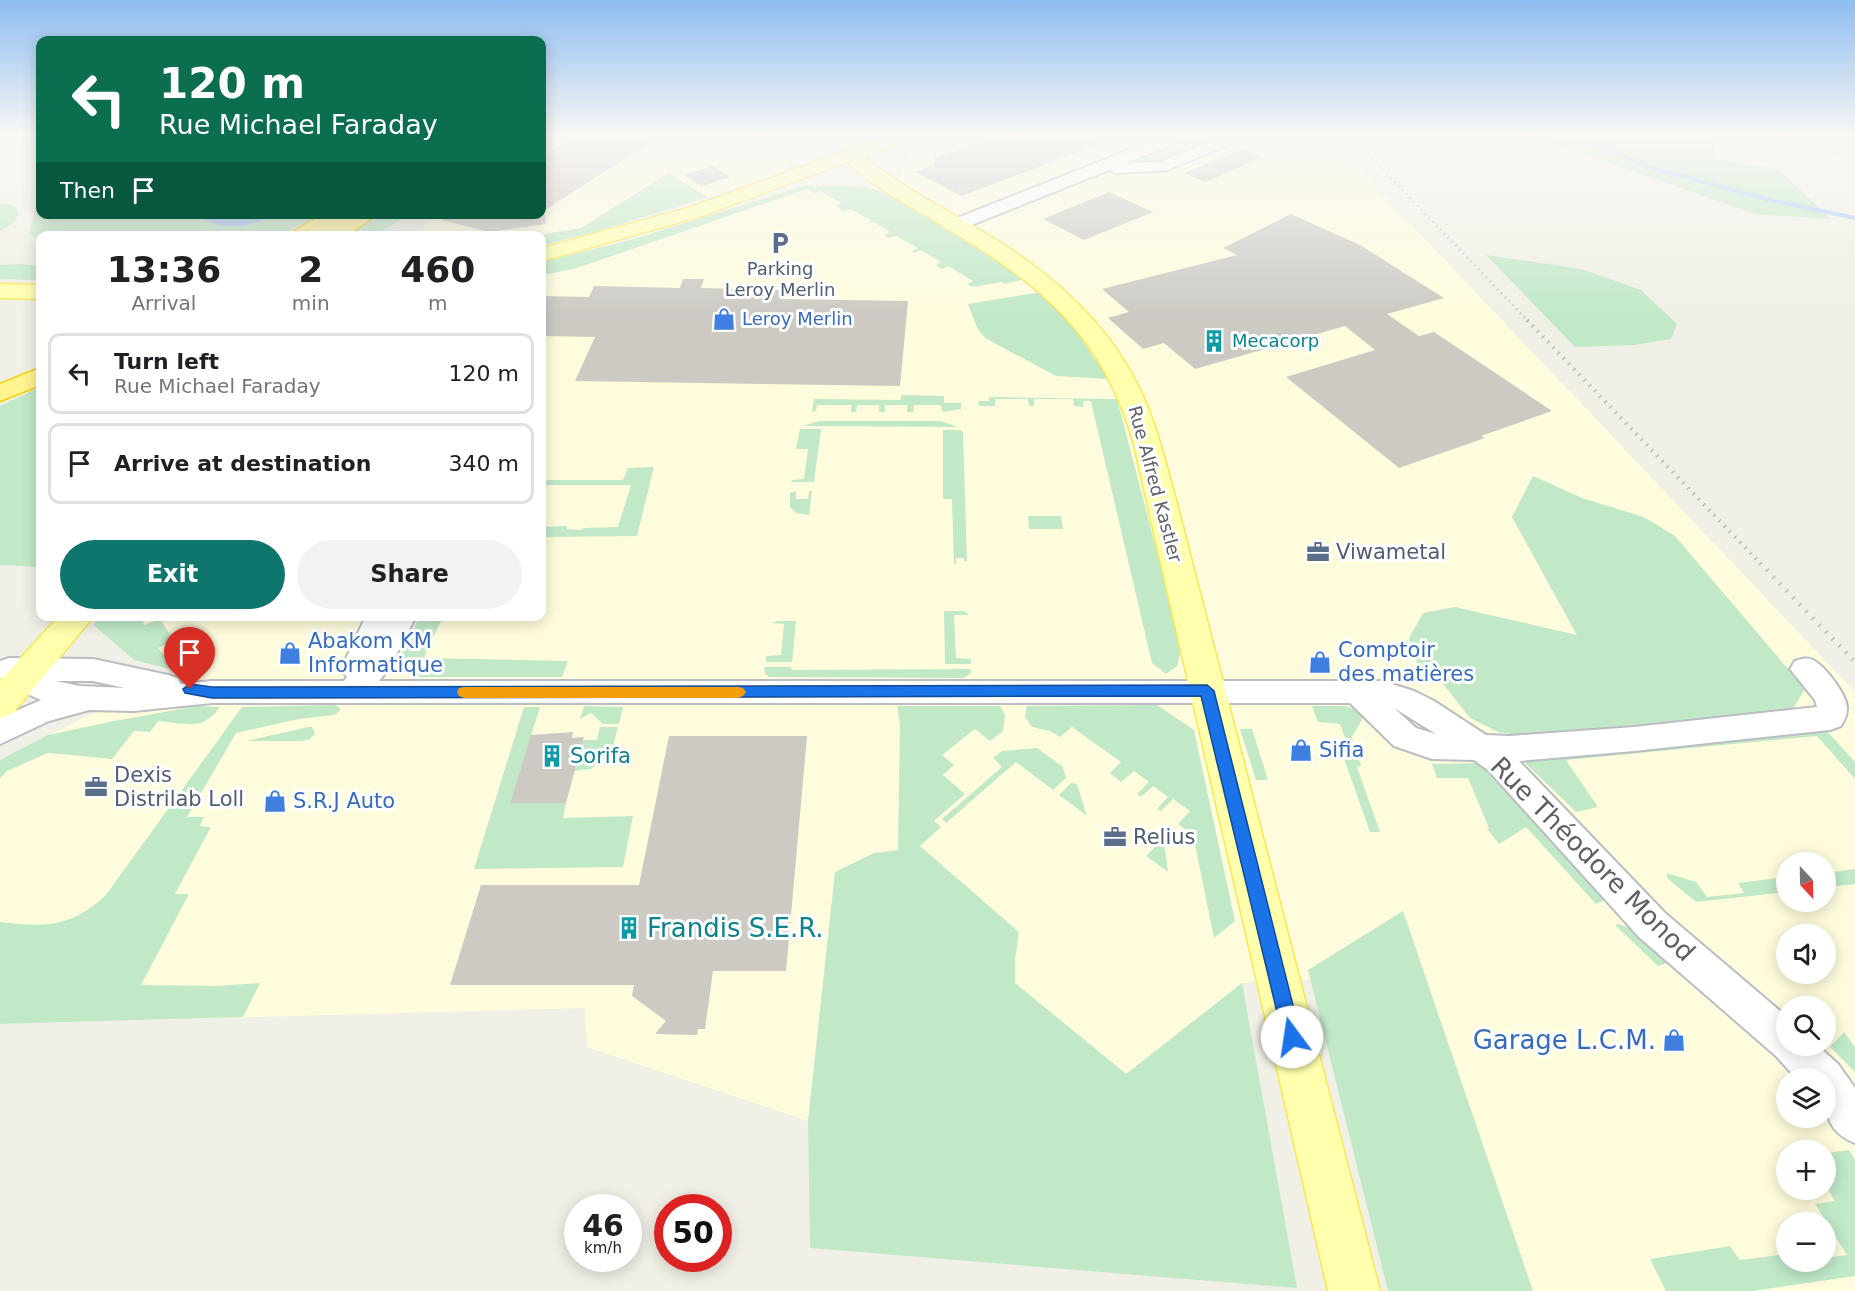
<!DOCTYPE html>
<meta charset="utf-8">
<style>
:root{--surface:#fff;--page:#f2f2f2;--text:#202124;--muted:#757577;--line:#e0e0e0;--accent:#0f766e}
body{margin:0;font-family:"DejaVu Sans",sans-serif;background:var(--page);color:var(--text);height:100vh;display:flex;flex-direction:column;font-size:22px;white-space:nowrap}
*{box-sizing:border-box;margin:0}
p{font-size:20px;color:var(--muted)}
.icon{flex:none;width:33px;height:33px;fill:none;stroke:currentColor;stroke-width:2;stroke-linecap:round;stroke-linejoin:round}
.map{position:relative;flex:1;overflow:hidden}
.details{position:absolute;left:36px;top:231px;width:510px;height:390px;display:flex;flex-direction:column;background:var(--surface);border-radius:12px;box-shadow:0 3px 15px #0003}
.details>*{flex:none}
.guide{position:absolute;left:36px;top:36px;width:510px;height:183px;border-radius:12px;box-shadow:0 3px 15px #0003;background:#0b6e4f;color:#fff;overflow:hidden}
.needle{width:39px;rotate:158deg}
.fabs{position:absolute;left:1776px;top:852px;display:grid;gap:12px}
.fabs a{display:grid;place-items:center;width:60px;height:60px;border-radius:50%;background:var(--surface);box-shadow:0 3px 15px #0003;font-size:30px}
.speed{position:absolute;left:564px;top:1194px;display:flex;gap:12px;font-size:30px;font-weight:700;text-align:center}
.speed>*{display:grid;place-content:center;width:78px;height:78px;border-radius:50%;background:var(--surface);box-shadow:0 3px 15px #0003;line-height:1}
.speed small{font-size:15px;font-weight:400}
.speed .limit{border:9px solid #d22;background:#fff;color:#111}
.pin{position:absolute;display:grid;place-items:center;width:51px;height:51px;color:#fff;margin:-62px -26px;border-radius:50% 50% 50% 0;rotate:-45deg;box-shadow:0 0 6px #0007}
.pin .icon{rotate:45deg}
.me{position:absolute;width:66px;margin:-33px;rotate:346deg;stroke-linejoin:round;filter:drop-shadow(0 0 4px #0008)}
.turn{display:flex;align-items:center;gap:21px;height:126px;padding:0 24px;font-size:27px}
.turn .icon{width:78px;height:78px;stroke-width:2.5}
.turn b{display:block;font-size:42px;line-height:51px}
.then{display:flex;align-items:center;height:57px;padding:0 24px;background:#0003;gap:12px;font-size:22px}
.eta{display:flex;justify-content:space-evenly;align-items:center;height:102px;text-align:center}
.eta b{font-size:36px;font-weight:700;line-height:42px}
.cta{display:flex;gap:12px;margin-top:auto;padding:12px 24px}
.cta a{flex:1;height:69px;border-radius:36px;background:var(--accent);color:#fff;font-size:24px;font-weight:700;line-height:69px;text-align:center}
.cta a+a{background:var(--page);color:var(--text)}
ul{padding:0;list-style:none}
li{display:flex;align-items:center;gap:18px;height:81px;margin:0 12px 9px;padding:0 12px;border:3px solid var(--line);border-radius:12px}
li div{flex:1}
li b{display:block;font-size:22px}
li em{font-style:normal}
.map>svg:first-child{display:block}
</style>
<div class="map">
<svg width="1855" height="1291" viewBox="0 0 1855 1291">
<rect width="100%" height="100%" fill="#f1f0e6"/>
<!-- commercial -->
<g fill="#fffcdd" fill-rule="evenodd">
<polygon points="568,134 904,134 892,138 826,135 798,147 782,172 707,197 668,173 581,228 539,235 417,236 430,219 438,215 542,214 542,151"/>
<path d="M954,134H1321L1338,161H1351L1855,692V1291H1388L1311,979L1242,983L1127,1074L1015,983L835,872L808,1121L587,1047L585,1008L0,1024V760L177,671L158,648L173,639L160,620L144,626L141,617L542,616V262L628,240L800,186L875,188L900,178L907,155ZM998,300L1056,376L1037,365L968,304ZM1090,399L1166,674L1152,663ZM1533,476L1582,498L1804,689L1793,709L1526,736L1470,718L1440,680L1417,663L1455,607L1577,636L1512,517ZM1786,862H1826V902H1786ZM1786,934H1826V974H1786ZM1786,1006H1826V1046H1786ZM1786,1078H1826V1118H1786ZM1786,1150H1826V1190H1786ZM1786,1222H1826V1262H1786Z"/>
</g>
<!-- industrial -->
<polygon fill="#e2e1da" points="1774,134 1855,134 1855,162"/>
<!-- green -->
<g fill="#c1e9c8">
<path d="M1195,134H1232C1207,145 1161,172 1134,162V159L1138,156Z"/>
<polygon points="1535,134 1712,134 1716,160 1778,169 1831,219 1755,214 1546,141"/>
<polygon points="669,173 707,197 602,230 542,245 542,236 539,235 581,228"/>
<path d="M803,186C824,187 854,184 873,189C924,204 981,248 1025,279L1004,284L1002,282L972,287L967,284L973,281L948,266L942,269L936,265L941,262L921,250L914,253L912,251L918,248L896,236L889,238L884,235L890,232L874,222L867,225L872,221L851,209L844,211L836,206L841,203L820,191L814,193L807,189L574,269L542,275V262L630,240Z"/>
<polygon points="40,198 40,214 191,215 222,226 244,226 282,215 320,215 280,235 40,236 40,239 29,234 37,203"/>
<polygon points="6,203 17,208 19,214 14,222 0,231 0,204"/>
<polygon points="383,215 409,215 375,235 344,236"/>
<polygon points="1486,255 1582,269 1641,290 1677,324 1671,339 1635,345 1575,347"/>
<polygon points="22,264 40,266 40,280 0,279 0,265"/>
<polygon points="1041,292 1073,326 1108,379 1056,376 985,338 977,328 968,304"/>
<polygon points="40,387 40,567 0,565 0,406"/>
<polygon points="901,395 944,396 944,403 961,403 961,409 942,412 941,405 914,405 913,412 907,412 907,405 885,405 885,412 879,412 879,405 857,405 856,412 851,412 851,405 817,405 816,411 812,412 814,399 901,400"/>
<polygon points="989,397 1117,399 1182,648 1177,666 1166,674 1152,663 1091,401 1083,401 1084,407 1074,406 1073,399 1034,399 1034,406 1029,406 1028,399 995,399 995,406 979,406 978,401 989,401"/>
<polygon points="819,421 941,421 958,427 803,426"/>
<polygon points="800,429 821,429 814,482 791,482 792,480 804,479 808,449 796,449"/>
<polygon points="943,430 961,430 963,433 967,561 964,561 964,558 956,558 956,564 954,564 952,499 943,499"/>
<polygon points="654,467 637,536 542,537 542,527 567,526 567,529 582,530 583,528 618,527 631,485 542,485 542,480 623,480 628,468"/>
<polygon points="1533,476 1582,498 1644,517 1675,536 1805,689 1793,709 1526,736 1498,732 1470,718 1440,680 1417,663 1409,638 1423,613 1455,607 1577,635 1512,517"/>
<polygon points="796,491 796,499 808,499 809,491 812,491 809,515 796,513 790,507 790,493"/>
<polygon points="1028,516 1061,516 1063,529 1029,529"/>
<polygon points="944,611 964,611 969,615 954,615 956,658 971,659 971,664 945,664"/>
<polygon points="98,617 141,617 144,625 160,619 173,640 158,648 177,671 193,663 204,665 197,676 134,660 97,628 94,625"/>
<polygon points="443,617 432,640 428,641 425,647 428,647 424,658 568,661 562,677 420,677 401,656 419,617"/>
<polygon points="777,621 796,621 792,662 766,662 766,656 781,655 784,624 771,623"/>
<polygon points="764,667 791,667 792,670 971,669 971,673 964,678 769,677 765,674"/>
<path d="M335,705L339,707L340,710L335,715L299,719L236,733L187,817H204L200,826L211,827L175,894H189L141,985L215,986L260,983L243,1017L0,1024V922C45,927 69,928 105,896L242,707Z"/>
<polygon points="1157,705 1194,730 1235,921 1214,938 1193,835 1178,824 1190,811 1173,799 1161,811 1157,809 1168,797 1153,786 1141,797 1137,794 1149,782 1134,771 1121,782 1110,773 1121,762 1072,727 1060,737 1050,731 1032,727 1025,717 1027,706"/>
<path d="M198,706L220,707C202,732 186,723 158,721L150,732L134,731L112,759L48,753L7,771L0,778V760L48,735L114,721Z"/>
<polygon points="584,706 623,707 619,724 603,724 591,713 580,719"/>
<polygon points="897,706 1000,706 1005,715 1003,731 990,741 975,729 942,755 954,765 943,775 965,794 934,821 941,827 920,846 1019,932 1015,960 1015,983 1126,1074 1242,983 1297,1288 810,1248 808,1121 835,872 874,853 898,850 900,725"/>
<polygon points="1312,706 1346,706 1365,714 1352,737 1361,766 1357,767 1380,832 1370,832 1341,750 1349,749 1340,724 1318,722"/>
<polygon points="524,707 540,707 510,803 566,803 563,818 633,816 623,867 474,869"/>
<polygon points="308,727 312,727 315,733 310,739 302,741 246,741"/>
<polygon points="600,727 618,727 611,754 591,769 575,771 583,740 597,740"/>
<polygon points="1240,729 1252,729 1268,780 1256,780"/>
<polygon points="1825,729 1855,762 1855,779 1817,736 1566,760 1598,807 1576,812 1521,759"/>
<polygon points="1037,748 1063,767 1066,778 1053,790 1016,762 946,823 942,819 1002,767 993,758 1002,751"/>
<polygon points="1480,763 1607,899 1596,904 1526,827 1499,844 1487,829 1489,828 1468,778 1437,778 1432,764"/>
<polygon points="1071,783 1077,784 1087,816 1059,795"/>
<polygon points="1163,839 1164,841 1168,872 1146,856"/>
<polygon points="1855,869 1855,884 1826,887 1826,873"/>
<polygon points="1667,873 1696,882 1707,897 1744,893 1738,883 1786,877 1786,892 1696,902 1667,878"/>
<polygon points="1403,911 1533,1291 1388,1291 1308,970"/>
<polygon points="1618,924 1636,930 1671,962 1658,966 1615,925"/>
<polygon points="1844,1032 1855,1047 1855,1072 1830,1047"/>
<polygon points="1849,1150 1855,1160 1855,1276 1752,1291 1666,1291 1650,1259 1730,1246 1740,1260 1786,1254 1786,1262 1826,1262 1826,1258 1847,1255 1815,1204 1835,1201 1826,1186 1826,1153"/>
</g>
<!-- water -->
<polygon fill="#a8cbff" points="191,215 282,215 244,226 222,226"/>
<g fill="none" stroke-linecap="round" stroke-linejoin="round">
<!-- stream -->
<polyline stroke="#a8cbff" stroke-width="4" points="1567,134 1652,168 1766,199 1855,218"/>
</g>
<!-- building -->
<g fill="#cccac3">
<polygon points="579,134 663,134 542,212 542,156"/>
<polygon points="1007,134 1120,134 1120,136 962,196 915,172 934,165 935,157"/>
<polygon points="1243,149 1263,157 1206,182 1184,173"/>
<polygon points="712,166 730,177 701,186 684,175"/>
<polygon points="1109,192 1153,212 1084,240 1043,219"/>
<polygon points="443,214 545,214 546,224 489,232 442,220"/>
<polygon points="1291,214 1360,245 1444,298 1387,314 1419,336 1434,332 1552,411 1481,436 1485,438 1399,468 1286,377 1375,350 1345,326 1195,369 1164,343 1143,349 1108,318 1129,312 1102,289 1237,255 1223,248"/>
<polygon points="683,279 704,279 701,288 782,290 780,299 908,301 900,386 575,381 595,337 542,336 542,296 589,297 594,286 680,288"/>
<polygon points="573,732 572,738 584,737 566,803 510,803 531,735"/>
<polygon points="669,736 807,736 786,971 713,971 705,1029 698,1029 697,1035 655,1034 666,1021 632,996 634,985 450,985 481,885 639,885"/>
</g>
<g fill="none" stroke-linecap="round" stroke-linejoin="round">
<!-- minor casing -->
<g stroke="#bbbdc2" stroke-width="4">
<g id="minor">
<polygon points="1169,134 1192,134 1190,137 1126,163 1160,162 1227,134 1249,134 1247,137 1168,170 1116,173 1109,170 964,228 952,228 949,224 952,220"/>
<path d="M366,616H416L390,667L379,681H1382L1414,691L1434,701L1486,735L1509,736L1634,727L1817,707L1815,700L1790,669L1795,661C1802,659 1806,657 1813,660C1825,666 1848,696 1847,709C1847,715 1844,721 1841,726L1830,730L1634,751L1519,761L1665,913L1786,1016V1046H1818L1838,1064L1855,1088V1143C1823,1130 1826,1109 1826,1078H1796L1776,1056L1639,937L1488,770L1474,760L1432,759L1394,746L1350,703H212L134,711L89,710L49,721L0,744V718L41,700L21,691L0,678V661L9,658L93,659L168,675L178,678L181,684L212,681H344L347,677L341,669ZM55,681H93L125,688L80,686ZM1394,708L1436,734L1416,728Z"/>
</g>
</g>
<!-- major casing -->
<g stroke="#fae656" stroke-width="3">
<g id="major">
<path d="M894,134H921L918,138L864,157C904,189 951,212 995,239C1057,278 1113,328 1143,396C1158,429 1166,465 1176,500L1380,1291H1328L1133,441C1102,333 1039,283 946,228C923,213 898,201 876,185C866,179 857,170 847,162L702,216L542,261V248L688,208Z"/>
<polygon points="0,284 40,285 40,299 0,298"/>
<polygon points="59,616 94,616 12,714 0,718 0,681"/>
</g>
</g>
<!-- highway casing -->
<g stroke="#f7d100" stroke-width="3">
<g id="highway">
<polygon points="323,214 349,214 347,218 352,214 378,214 346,236 320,236 322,232 316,236 290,236 293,232"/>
<polygon points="40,368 40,385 0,401 0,384"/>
</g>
</g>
<!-- minor -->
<use href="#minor" fill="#fff" fill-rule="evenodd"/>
<!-- major -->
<use href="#major" fill="#ffffad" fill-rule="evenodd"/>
<!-- highway -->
<use href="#highway" fill="#fff48f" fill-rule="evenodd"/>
<!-- rail-far2 -->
<polyline stroke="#b9b9ba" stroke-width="3" stroke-dasharray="1 4.5" stroke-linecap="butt" points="1349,134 1529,322"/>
<!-- rail-far1 -->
<polyline stroke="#b9b9ba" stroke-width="4" stroke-dasharray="1.5 6" stroke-linecap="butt" points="1527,320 1761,564"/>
<!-- rail -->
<polyline stroke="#b9b9ba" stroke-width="4.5" stroke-dasharray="1.5 8" stroke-linecap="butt" points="1760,563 1855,662"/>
</g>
<!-- sky -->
<linearGradient id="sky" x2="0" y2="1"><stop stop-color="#8ebdf1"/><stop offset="0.43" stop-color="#f9f8f4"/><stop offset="1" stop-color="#f9f8f4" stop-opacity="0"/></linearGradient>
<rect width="1855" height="315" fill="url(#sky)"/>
<!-- route -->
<polygon fill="#1a73e8" stroke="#114b97" stroke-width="1.5" points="190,684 212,687 1207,685 1214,691 1301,1037 1298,1043 1292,1046 1285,1043 1283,1037 1201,696 212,698 185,693 183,689"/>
<!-- slow -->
<polygon fill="#f59e0b" points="464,687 738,687 743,688 746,692 743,696 738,698 464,698 459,696 457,692 459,688"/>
<!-- icons -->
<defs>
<g id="parking-bare" transform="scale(1.8)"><path d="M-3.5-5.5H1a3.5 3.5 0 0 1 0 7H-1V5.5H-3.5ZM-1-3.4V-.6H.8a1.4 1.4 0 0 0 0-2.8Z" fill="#5c6f8a" stroke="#fff" stroke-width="2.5" paint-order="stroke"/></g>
<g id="shop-bare" transform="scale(1.8)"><path d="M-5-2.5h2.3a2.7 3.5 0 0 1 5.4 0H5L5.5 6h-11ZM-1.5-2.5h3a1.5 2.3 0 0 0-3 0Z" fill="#3f7fe0" stroke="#fff" stroke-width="2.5" paint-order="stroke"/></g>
<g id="building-bare" transform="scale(1.8)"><path d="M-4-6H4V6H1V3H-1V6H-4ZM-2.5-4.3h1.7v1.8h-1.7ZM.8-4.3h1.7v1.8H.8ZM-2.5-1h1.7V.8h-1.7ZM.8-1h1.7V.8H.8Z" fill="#0f9aa8" stroke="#fff" stroke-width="2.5" paint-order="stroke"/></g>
<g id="office-bare" transform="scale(1.8)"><path d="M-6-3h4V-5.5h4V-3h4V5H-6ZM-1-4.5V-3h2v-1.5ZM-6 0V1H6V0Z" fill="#5c6f8a" stroke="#fff" stroke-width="2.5" paint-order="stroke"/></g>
</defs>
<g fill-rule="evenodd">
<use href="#parking-bare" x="780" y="243"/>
<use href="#shop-bare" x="724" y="319"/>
<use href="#building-bare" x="1214" y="341"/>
<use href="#office-bare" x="1318" y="552"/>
<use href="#shop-bare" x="290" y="653"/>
<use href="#shop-bare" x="1320" y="662"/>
<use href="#shop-bare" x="1301" y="750"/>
<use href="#building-bare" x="552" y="756"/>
<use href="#office-bare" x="96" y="787"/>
<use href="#shop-bare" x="275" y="801"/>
<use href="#office-bare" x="1115" y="837"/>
<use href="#building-bare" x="629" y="928"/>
<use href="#shop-bare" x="1674" y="1040"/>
</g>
<g text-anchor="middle" stroke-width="6" stroke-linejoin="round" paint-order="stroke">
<!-- far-service labels -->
<g font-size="18" fill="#4e5e75" stroke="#fff">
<text x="780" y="275">Parking<tspan x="780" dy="21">Leroy Merlin</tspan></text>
</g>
<!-- far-shop labels -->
<g font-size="18" fill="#366cbe" stroke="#fff" text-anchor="start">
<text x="742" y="325">Leroy Merlin</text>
</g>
<!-- far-culture labels -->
<g font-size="18" fill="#0d838f" stroke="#fff" text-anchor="start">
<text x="1232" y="347">Mecacorp</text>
</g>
<!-- far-street labels -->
<g font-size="18" fill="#5d6067" stroke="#fff">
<text transform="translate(1155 484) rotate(75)" y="6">Rue Alfred Kastler</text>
</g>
<!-- service labels -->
<g font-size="21" fill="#4e5e75" stroke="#fff" text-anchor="start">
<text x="1336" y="559">Viwametal</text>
<text x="114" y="782">Dexis<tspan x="114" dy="24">Distrilab Loll</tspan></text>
<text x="1133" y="844">Relius</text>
</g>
<!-- shop labels -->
<g font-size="21" fill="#366cbe" stroke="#fff" text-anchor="start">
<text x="308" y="648">Abakom KM<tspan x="308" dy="24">Informatique</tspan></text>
<text x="1338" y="657">Comptoir<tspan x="1338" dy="24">des matières</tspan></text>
<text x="1319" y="757">Sifia</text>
<text x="293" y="808">S.R.J Auto</text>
</g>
<!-- culture labels -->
<g font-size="21" fill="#0d838f" stroke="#fff" text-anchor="start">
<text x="570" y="763">Sorifa</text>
</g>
<!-- near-street labels -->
<g font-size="26" fill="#5d6067" stroke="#fff">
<text transform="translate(1593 859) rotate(45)" y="9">Rue Théodore Monod</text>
</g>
<!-- near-culture labels -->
<g font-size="26" fill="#0d838f" stroke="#fff" text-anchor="start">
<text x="647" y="937">Frandis S.E.R.</text>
</g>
<!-- near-shop labels -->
<g font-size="26" fill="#366cbe" stroke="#fff" text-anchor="end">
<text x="1656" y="1049">Garage L.C.M.</text>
</g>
</g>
</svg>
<div class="fabs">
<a><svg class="needle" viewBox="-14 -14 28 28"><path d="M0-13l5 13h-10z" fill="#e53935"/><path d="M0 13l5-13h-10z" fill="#757577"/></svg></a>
<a><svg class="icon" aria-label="sound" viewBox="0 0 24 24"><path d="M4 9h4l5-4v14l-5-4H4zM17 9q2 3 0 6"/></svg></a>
<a><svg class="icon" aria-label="search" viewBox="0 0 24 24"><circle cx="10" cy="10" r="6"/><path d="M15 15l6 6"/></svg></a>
<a><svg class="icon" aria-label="layers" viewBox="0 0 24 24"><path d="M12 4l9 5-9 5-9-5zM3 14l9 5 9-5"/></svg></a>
<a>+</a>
<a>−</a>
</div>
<div class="speed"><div>46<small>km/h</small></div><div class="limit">50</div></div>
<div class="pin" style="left:190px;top:689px;background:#d93025"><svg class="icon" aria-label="arrive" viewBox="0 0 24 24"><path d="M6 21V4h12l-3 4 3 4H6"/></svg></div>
<svg class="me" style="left:1292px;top:1037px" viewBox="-20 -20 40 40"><circle r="19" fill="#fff"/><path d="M0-13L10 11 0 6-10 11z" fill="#1a73e8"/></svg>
<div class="guide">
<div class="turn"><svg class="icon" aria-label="left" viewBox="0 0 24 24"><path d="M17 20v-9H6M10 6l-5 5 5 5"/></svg><div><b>120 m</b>Rue Michael Faraday</div></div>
<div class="then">Then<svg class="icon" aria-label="arrive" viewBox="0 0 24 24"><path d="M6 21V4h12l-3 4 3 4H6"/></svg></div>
</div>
<section class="details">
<div class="eta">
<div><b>13:36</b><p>Arrival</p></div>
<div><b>2</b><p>min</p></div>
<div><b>460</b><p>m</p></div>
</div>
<ul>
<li><svg class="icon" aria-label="left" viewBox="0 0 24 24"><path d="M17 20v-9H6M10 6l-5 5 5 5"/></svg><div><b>Turn left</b><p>Rue Michael Faraday</p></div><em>120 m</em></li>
<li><svg class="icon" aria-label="arrive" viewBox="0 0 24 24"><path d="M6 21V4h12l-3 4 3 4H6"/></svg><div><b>Arrive at destination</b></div><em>340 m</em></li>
</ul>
<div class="cta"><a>Exit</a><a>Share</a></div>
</section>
</div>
